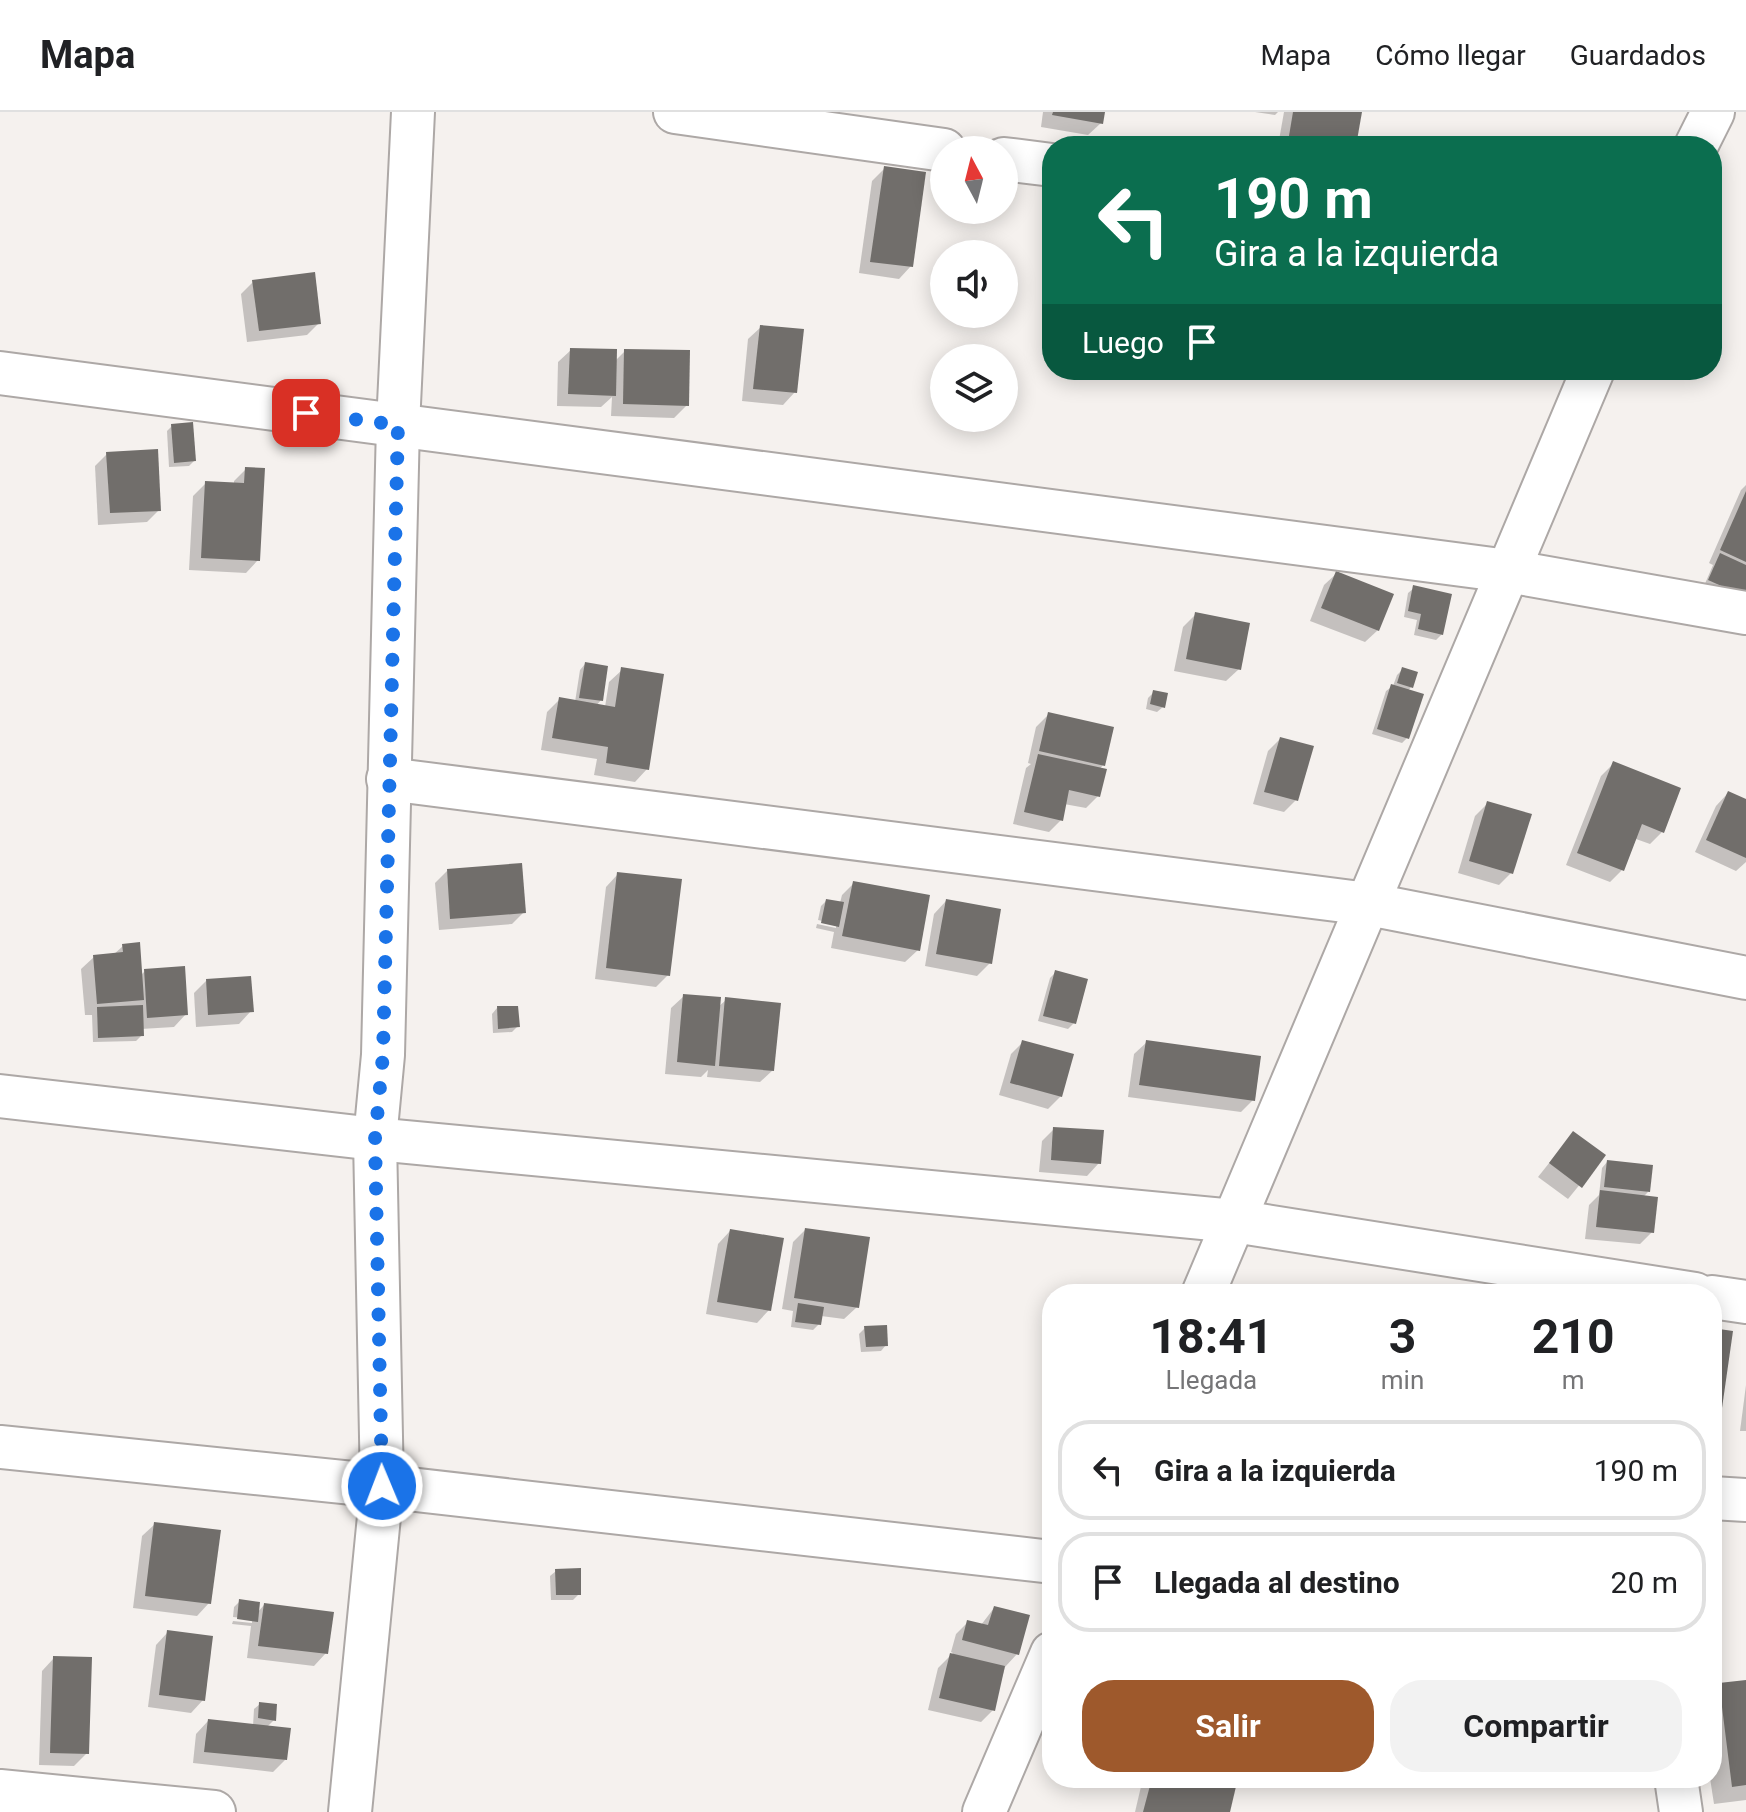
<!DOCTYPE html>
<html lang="es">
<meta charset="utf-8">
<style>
:root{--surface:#fff;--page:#f2f2f2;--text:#202124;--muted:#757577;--line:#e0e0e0;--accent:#9e592c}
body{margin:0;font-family:Roboto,sans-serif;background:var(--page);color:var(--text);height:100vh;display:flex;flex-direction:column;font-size:30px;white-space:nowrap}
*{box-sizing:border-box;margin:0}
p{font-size:26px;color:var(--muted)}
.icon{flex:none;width:44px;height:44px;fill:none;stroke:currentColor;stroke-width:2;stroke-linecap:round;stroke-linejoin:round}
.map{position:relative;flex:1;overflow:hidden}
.side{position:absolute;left:1042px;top:1172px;width:680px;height:504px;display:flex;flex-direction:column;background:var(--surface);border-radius:32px;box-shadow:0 4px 20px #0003}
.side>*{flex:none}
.top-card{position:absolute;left:1042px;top:24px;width:680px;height:244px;border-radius:32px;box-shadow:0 4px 20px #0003;background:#0b6e4f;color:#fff;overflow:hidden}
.needle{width:52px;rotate:353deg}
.buttons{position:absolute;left:930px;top:24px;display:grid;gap:16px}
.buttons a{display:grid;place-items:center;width:88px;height:88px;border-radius:50%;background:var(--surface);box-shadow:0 4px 20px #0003;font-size:40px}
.pin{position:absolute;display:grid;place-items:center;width:68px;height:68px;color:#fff;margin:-34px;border-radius:16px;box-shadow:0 4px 12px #0006}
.me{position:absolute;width:88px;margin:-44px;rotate:359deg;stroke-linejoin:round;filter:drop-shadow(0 0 6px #0008)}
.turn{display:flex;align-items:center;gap:28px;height:168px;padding:0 40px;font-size:36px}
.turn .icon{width:104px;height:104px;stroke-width:2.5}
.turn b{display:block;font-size:56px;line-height:68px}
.then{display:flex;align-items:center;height:76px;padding:0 40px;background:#0003;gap:16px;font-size:30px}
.eta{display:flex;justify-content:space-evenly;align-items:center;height:136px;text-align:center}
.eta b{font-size:48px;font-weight:700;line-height:56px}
.primary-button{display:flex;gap:16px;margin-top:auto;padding:16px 40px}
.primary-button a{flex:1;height:92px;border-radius:32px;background:var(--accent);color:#fff;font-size:32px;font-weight:700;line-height:92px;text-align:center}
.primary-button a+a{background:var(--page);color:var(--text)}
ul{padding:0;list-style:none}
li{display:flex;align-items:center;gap:24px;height:100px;margin:0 16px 12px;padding:0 24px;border:4px solid var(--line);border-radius:32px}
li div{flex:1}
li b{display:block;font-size:30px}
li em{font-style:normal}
header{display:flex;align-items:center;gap:48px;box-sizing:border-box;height:112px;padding:0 40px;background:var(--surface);border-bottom:2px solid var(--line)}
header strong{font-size:38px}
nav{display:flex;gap:44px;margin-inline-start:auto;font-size:28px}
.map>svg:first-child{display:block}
</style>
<header>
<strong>Mapa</strong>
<nav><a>Mapa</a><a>Cómo llegar</a><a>Guardados</a></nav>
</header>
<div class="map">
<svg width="1746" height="1700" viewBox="0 0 1746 1700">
<rect width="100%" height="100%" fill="#f5f1ee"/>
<!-- shadow -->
<g fill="#0003">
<polygon points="1043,0 1102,0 1101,11 1088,23 1041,15"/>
<polygon points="1255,0 1278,0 1275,3"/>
<polygon points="1284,0 1360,0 1354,34 1278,34"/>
<polygon points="885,56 911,154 899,167 859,161 872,69"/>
<polygon points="253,170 319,211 307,223 247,230 241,182"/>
<polygon points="761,215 795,280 783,293 742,289 748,227"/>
<polygon points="571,238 615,249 625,239 687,293 674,306 611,304 612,285 601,295 557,294 558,250"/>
<polygon points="172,314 194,349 189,354 169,355 167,319"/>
<polygon points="107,342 159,398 147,410 98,413 95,354"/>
<polygon points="246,357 258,448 246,461 189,458 193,384 206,371 234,373 234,369"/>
<polygon points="1746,373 1746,488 1704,474 1713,453 1709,451 1741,378"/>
<polygon points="1337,461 1378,518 1365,530 1310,509 1324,473"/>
<polygon points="1414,476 1442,522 1436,528 1414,523 1417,508 1404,505 1408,481"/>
<polygon points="1196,502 1239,557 1226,569 1174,559 1183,515"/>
<polygon points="585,552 601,588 596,594 605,595 609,570 622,558 647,657 635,670 594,663 597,647 541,638 547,600 560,587 575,590 580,558"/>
<polygon points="1403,557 1411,575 1408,579 1407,626 1402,631 1372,622 1386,579 1393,574 1397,563"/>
<polygon points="1154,580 1163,595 1157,600 1146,597 1148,586"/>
<polygon points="1049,602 1103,653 1099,658 1098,684 1086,696 1064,692 1061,708 1049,720 1013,712 1026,656 1031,652 1028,651 1036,615"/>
<polygon points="1280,627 1297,687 1284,700 1253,692 1268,639"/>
<polygon points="1613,652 1662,720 1650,732 1636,727 1622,758 1610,770 1566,753 1601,664"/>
<polygon points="1728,681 1746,690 1746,750 1736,759 1695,740 1716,694"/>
<polygon points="1488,691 1511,761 1499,773 1458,761 1475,704"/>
<polygon points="447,759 524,800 512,812 439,818 435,771"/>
<polygon points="618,762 668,863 656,875 595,867 606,775"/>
<polygon points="854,771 918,838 905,850 831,836 834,820 816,816 817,812 836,816 836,812 818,808 821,794 826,789 840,791 842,783"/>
<polygon points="946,789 990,851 977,864 925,854 934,802"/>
<polygon points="123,834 140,864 145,859 186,902 174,915 141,917 142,923 136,929 93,930 92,903 85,903 81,857 94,845 113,843"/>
<polygon points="1055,861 1074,911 1068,917 1038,909 1050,866"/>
<polygon points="207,868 251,899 239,912 196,915 194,881"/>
<polygon points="684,884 718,895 726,888 773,958 760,970 707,965 708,958 701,965 665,962 671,896"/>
<polygon points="497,896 518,914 512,920 493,921 492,902"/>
<polygon points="1023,930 1061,984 1048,997 999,983 1011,942"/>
<polygon points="1147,930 1253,988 1241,1000 1128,985 1134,942"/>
<polygon points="1054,1017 1099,1051 1087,1064 1039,1060 1042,1029"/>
<polygon points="1573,1021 1603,1044 1568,1087 1538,1065"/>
<polygon points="1607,1050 1648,1080 1643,1085 1652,1120 1640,1132 1585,1127 1589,1093 1599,1083 1602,1056"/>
<polygon points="805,1118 857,1195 844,1207 821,1204 819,1212 813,1218 791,1215 793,1199 782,1197 793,1130"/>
<polygon points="730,1119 769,1198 757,1211 706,1202 718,1132"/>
<polygon points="865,1216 886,1233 881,1239 861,1240 859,1222"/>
<polygon points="1746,1273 1746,1319 1740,1319"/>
<polygon points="155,1412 209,1491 197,1504 133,1496 142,1424"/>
<polygon points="556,1459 579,1482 573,1488 551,1488 550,1464"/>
<polygon points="240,1489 257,1501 264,1493 326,1541 314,1554 247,1546 251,1514 232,1512 233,1509 252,1511 252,1507 233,1505 234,1495"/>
<polygon points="994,1496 1017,1542 1005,1555 993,1598 981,1610 928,1598 938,1556 953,1541 951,1540 956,1522 968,1510 981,1513"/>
<polygon points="168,1520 203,1588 191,1601 148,1595 156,1533"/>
<polygon points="54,1546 87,1641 74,1654 39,1653 42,1559"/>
<polygon points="1746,1570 1746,1688 1714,1692 1710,1666 1712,1581 1720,1573"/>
<polygon points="260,1592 274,1608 266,1616 285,1648 273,1660 193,1651 196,1622 208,1609 253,1614 254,1597"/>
<polygon points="1143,1666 1236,1666 1228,1700 1135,1700"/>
<polygon points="1570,1666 1613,1666 1609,1670 1571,1674"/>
</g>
<!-- building -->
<g fill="#716e6b">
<polygon points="1053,0 1105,0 1103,12 1052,3"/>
<polygon points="1293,0 1362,0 1356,34 1289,24"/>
<polygon points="884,54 926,60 913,155 870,150"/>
<polygon points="315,160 321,212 259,219 252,168"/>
<polygon points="760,213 804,217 797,281 753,277"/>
<polygon points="570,236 617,237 616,284 568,282"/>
<polygon points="624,237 690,238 689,294 623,292"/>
<polygon points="193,310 196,349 174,351 171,312"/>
<polygon points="158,337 161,399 110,401 106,340"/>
<polygon points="245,355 265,356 260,449 201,446 205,369 244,371"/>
<polygon points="1746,379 1746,450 1720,438"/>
<polygon points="1720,441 1746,453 1746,485 1708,468"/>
<polygon points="1336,459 1394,482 1379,519 1321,496"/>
<polygon points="1413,473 1452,482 1443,523 1418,517 1421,502 1408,499"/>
<polygon points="1195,500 1250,511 1241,558 1186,547"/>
<polygon points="585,550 608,554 603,589 579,586"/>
<polygon points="621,555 664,562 649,658 606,651 608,635 552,626 559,585 615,595"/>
<polygon points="1402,555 1418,560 1413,576 1397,571"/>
<polygon points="1391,572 1424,582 1409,627 1377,617"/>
<polygon points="1153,578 1168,581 1165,596 1150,592"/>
<polygon points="1048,600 1114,615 1105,654 1039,639"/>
<polygon points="1280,625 1314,634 1298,689 1264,680"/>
<polygon points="1038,642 1107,657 1100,685 1069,678 1063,709 1024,700"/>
<polygon points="1613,649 1681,676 1664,721 1642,712 1624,759 1577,741"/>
<polygon points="1728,679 1746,687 1746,746 1706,728"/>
<polygon points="1487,689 1532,702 1513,762 1469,749"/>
<polygon points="522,751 526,801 450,807 447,757"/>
<polygon points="617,760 682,767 670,864 606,856"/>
<polygon points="853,769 930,783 920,839 842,824"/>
<polygon points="826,787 844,790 839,815 821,811"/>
<polygon points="946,787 1001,797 992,852 936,842"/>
<polygon points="140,830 144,888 97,892 93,843 123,840 122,832"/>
<polygon points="185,854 188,903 147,906 144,857"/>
<polygon points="1055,858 1088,867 1076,912 1043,904"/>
<polygon points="251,864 254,900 208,903 206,867"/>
<polygon points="683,882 721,885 715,954 677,950"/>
<polygon points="725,885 781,891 774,959 719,954"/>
<polygon points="143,893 144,924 98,926 97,895"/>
<polygon points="497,894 518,894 520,915 498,917"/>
<polygon points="1022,928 1074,942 1062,985 1010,971"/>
<polygon points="1146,928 1261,944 1255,989 1139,973"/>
<polygon points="1053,1015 1104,1018 1101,1052 1051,1048"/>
<polygon points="1573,1019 1606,1043 1582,1076 1549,1051"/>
<polygon points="1607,1048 1653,1053 1650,1080 1604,1075"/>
<polygon points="1600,1078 1658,1085 1654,1121 1596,1115"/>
<polygon points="805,1116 870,1125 859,1196 794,1186"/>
<polygon points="730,1117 784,1126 771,1199 717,1190"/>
<polygon points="798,1191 824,1195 821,1213 795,1210"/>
<polygon points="887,1213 888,1234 866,1235 864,1214"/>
<polygon points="1712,1216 1733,1219 1722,1296 1712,1295"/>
<polygon points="154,1410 221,1418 211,1492 145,1484"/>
<polygon points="581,1456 581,1483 556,1483 555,1457"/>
<polygon points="239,1487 260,1490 258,1510 237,1507"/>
<polygon points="264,1491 334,1500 328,1542 258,1534"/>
<polygon points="994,1494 1030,1503 1019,1543 962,1528 967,1508 988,1513"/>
<polygon points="167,1518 213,1524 205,1589 159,1583"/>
<polygon points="950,1541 1005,1554 995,1599 939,1586"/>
<polygon points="53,1544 92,1545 89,1642 50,1641"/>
<polygon points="1746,1568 1746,1673 1732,1675 1719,1571"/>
<polygon points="259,1590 277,1592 276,1609 258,1606"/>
<polygon points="208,1607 291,1616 287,1648 204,1640"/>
<polygon points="1152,1666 1238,1666 1230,1700 1143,1700"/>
</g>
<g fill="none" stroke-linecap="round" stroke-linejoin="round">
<!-- minor casing -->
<g stroke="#ada8a6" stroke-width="46">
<g id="minor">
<polyline points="675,0 944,38"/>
<polyline points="1696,34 1713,0"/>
<polyline points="1004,47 1052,53"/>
<polyline points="0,261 1508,459 1746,501"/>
<polyline points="388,667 1368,792 1746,866"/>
<polyline points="0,984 375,1027 1234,1109 1695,1182"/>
<polyline points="1203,1182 1593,258"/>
<polyline points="1712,1185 1746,1190"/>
<polyline points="0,1335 382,1374 1052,1450"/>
<polyline points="1712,1386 1746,1388"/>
<polyline points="1676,1666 1681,1700"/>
<polyline points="0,1679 214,1700"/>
<polyline points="350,1700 382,1374 375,1027 383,943 398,313 413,0"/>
<polyline points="984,1700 1052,1541"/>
</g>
</g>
<!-- minor -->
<use href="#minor" stroke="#fff" stroke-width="42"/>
</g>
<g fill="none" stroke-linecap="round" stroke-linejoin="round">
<!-- route -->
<polyline stroke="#1a73e8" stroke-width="14" stroke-dasharray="0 25.2" points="306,301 398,313 383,943 375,1027 382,1374"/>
</g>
</svg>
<div class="buttons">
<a><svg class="needle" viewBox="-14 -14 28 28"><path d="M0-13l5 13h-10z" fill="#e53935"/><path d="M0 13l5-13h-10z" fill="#757577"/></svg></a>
<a><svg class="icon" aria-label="sound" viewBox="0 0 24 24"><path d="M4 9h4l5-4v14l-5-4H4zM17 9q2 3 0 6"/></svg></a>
<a><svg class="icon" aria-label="layers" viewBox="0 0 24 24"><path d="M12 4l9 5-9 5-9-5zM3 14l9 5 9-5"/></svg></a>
</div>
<div class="pin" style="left:306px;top:301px;background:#d93025"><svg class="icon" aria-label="arrive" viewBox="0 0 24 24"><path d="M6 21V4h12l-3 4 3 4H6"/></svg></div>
<svg class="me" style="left:382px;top:1374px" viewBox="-20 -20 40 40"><circle r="17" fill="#1a73e8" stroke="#fff" stroke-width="3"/><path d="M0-11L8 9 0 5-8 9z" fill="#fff"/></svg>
<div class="top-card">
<div class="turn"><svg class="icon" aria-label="left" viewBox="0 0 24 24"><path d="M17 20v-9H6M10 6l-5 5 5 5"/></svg><div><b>190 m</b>Gira a la izquierda</div></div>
<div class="then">Luego<svg class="icon" aria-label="arrive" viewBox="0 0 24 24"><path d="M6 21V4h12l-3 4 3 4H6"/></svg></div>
</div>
<section class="side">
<div class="eta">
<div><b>18:41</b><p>Llegada</p></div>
<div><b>3</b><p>min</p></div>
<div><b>210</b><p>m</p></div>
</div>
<ul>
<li><svg class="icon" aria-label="left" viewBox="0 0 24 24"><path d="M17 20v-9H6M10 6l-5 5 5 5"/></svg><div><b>Gira a la izquierda</b></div><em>190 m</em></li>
<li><svg class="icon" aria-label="arrive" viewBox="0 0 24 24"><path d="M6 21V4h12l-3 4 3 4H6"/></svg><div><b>Llegada al destino</b></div><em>20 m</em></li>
</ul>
<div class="primary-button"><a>Salir</a><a>Compartir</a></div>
</section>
</div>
